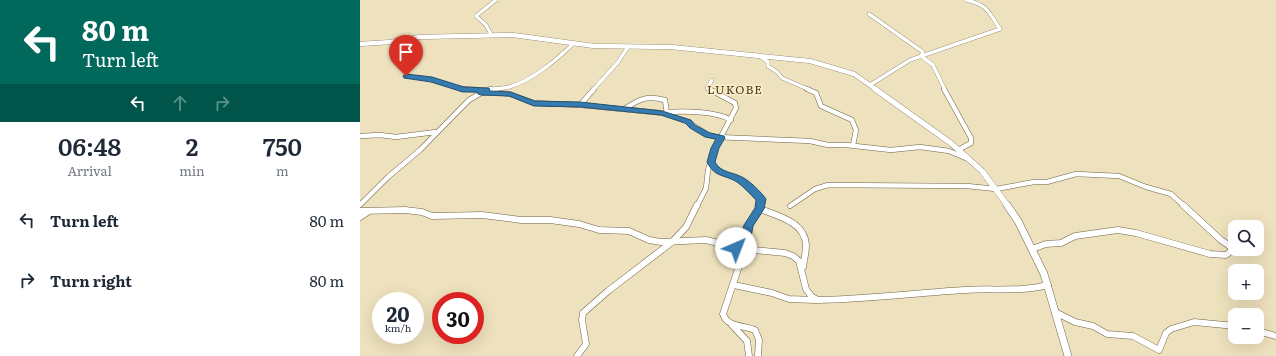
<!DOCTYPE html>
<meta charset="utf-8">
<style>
:root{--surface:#fff;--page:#f2f2f3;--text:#1f2937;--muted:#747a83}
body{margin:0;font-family:Literata,serif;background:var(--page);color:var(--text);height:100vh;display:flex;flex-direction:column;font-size:15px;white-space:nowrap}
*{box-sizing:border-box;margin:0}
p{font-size:13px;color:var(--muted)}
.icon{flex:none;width:22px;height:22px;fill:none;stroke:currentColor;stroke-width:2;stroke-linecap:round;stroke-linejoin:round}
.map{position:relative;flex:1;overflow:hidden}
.details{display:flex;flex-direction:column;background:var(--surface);width:360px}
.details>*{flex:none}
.guide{background:#00695c;color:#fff;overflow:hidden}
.fabs{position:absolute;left:868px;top:220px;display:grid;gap:8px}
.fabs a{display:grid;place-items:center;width:36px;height:36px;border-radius:8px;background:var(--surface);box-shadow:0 4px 16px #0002;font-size:20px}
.speed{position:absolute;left:12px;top:292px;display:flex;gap:8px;font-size:20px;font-weight:700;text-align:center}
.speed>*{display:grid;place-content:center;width:52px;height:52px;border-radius:50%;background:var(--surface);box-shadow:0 4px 16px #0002;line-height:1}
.speed small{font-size:10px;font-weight:400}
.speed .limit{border:6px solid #d22;background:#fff;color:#111}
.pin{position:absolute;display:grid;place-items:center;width:34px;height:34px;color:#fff;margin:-41px -17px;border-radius:50% 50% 50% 0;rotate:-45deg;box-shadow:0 0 4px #0007}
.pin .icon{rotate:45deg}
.me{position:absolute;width:44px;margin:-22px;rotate:44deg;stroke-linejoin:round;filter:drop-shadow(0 0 3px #0008)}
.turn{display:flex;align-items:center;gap:14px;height:84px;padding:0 16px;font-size:18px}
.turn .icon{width:52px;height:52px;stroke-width:2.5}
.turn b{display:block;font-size:28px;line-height:34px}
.lanes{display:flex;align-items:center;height:38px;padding:0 16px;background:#0003;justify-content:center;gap:20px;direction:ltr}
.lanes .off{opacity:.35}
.eta{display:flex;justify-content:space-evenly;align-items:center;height:68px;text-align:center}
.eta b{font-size:24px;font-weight:600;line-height:28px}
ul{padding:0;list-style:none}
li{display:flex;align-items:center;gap:12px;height:60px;padding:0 16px}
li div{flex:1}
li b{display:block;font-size:15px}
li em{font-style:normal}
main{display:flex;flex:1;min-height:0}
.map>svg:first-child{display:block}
</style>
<main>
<section class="details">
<div class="guide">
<div class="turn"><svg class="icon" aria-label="left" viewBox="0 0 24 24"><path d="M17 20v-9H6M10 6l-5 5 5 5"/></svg><div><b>80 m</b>Turn left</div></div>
<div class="lanes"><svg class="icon" aria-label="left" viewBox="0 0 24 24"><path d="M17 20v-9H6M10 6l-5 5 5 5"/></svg><svg class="icon off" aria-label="ahead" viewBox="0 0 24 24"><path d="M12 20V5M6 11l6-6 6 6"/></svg><svg class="icon off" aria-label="right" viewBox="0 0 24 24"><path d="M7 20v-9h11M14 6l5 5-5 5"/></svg></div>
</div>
<div class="eta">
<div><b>06:48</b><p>Arrival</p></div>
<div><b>2</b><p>min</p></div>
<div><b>750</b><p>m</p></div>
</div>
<ul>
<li><svg class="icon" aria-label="left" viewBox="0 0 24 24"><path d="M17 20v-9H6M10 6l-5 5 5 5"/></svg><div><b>Turn left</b></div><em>80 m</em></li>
<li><svg class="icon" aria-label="right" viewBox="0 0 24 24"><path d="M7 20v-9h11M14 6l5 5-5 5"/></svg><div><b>Turn right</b></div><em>80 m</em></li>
</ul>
</section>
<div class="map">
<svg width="916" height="356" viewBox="0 0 916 356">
<rect width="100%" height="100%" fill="#eee1bd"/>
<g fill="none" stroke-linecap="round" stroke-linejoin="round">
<!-- minor-far2 casing -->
<g stroke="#6f6343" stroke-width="4">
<g id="minor-far2">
<polyline points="509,14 563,52 561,56 573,65 585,90"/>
<polyline points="131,34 126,25 116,16 136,0"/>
<polyline points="31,42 38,45 33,58 45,67 45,74 47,76 72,80 103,90 124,90"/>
<polyline points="400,56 408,62 408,66 417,72 422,78 450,90"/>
<path d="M510,85L550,60L640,29C628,11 628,5 606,0"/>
<path d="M127,90C134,88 142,89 149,87C173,80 195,61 213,44"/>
<polyline points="233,90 258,62 268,47"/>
<polyline points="351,90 347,88 352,80"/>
</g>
</g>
<!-- minor-far1 casing -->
<g stroke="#6f6343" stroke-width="5.5">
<g id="minor-far1">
<polyline points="101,89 124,90"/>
<polyline points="447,89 456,93 461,106 492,120 496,130 493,145"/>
<polyline points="584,89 611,138 611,143 598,150"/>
<polyline points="127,90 131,89"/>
<polyline points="220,105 234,89"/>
<path d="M264,109C280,99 286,95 305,100L307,114"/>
<path d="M307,112C324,111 356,111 371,120"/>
<polyline points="0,136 20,135 36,137 76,132"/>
<path d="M351,162C357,174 369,174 380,180C388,185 395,191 401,199L400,206"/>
<polyline points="0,205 28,177 60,150 109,100 121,93 131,92 150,94 174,103 220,105 302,113 328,122 348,135 357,137 450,141 468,145 486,145 531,150 560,147 589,151 608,159"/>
<polyline points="337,206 346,188 348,170 355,148 376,108 375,103 349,89"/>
<polyline points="430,206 455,189 468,185 607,186 636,189 674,182 687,182 716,174 759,176 786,187 811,194 824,206"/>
</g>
</g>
<!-- minor casing -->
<g stroke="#6f6343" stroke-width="7">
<g id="minor">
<polyline points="823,205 861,240 874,249"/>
<path d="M400,209C418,216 445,222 446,245C446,252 444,260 443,267"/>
<path d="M0,211L45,210L62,212L72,216L122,215L161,220H190L219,224L239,230L269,231L289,240L301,242L346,240L383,249L425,253L433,256L439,261L446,289L452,297L458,300C507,299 556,293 605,290C633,288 661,292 688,285"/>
<polyline points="0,217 9,211"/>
<polyline points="672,249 686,244 701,243 715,236 758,230 776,233 850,254 866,255 875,248"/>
<polyline points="374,285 412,293 429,299 455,300"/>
<polyline points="695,312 715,322 733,326 747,334 773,336 799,350 806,333 811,329 834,322 875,326"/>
<polyline points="372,325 387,341 389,356"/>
<polyline points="897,331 916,336"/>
<polyline points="217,356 226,344 222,320 223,313 248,291 312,242 326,227 337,205"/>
<path d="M398,356L399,340L395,330C383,325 368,328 363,314L379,266L389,225L400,209V205"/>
</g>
</g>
<!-- tertiary-far2 casing -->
<g stroke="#6f6343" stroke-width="5">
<polyline id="tertiary-far2" points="0,44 31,42 60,37 153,35 234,46 311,47 450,61 494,74 517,90"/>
</g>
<!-- tertiary-far1 casing -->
<g stroke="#6f6343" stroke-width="6">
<polyline id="tertiary-far1" points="515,89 592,144 622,171 648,206"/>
</g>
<!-- tertiary casing -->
<g stroke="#6f6343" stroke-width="8">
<polyline id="tertiary" points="647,205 658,221 684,274 708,356"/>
</g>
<!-- minor-far2 -->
<use href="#minor-far2" stroke="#fff" stroke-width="3.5"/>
<!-- minor-far1 -->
<use href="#minor-far1" stroke="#fff" stroke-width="4.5"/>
<!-- minor -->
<use href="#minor" stroke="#fff" stroke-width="6"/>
<!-- tertiary-far2 -->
<use href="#tertiary-far2" stroke="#fff" stroke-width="4.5"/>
<!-- tertiary-far1 -->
<use href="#tertiary-far1" stroke="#fff" stroke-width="5.5"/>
<!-- tertiary -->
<use href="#tertiary" stroke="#fff" stroke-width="7"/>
</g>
<!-- route -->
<path fill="#367bb0" stroke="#235072" d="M46,74L72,77L104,87L126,88H129L130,91L150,92L175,101L220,102L302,111L331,120L335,125L350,133L364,136L365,138L359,148L355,162C361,173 373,172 382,177C390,181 401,192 406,199L404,209L393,226L389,249L387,252L383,253L372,251L371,248L372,245L379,244L384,225L395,208L396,200C390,194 384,187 377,182C364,174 355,178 347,162L351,148L356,139L345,137L330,128L325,123L301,115L220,107L174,106L149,96L121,95L118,94L117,92H103L71,82L44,78L43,76Z"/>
<g text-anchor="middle" stroke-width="3" stroke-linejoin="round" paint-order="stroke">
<!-- quarter labels -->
<g font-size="12" letter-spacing="1" fill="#473c1d" stroke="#fceeca">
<text x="375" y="94">LUKOBE</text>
</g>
</g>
</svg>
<div class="fabs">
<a><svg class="icon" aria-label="search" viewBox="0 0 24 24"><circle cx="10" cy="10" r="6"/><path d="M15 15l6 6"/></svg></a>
<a>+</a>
<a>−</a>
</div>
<div class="speed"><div>20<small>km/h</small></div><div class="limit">30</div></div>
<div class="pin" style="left:46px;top:76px;background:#d93025"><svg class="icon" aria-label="arrive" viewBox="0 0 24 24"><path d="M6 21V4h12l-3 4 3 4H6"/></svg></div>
<svg class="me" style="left:376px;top:248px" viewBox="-20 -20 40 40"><circle r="19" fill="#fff"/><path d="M0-13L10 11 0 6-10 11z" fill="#367bb0"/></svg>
</div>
</main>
